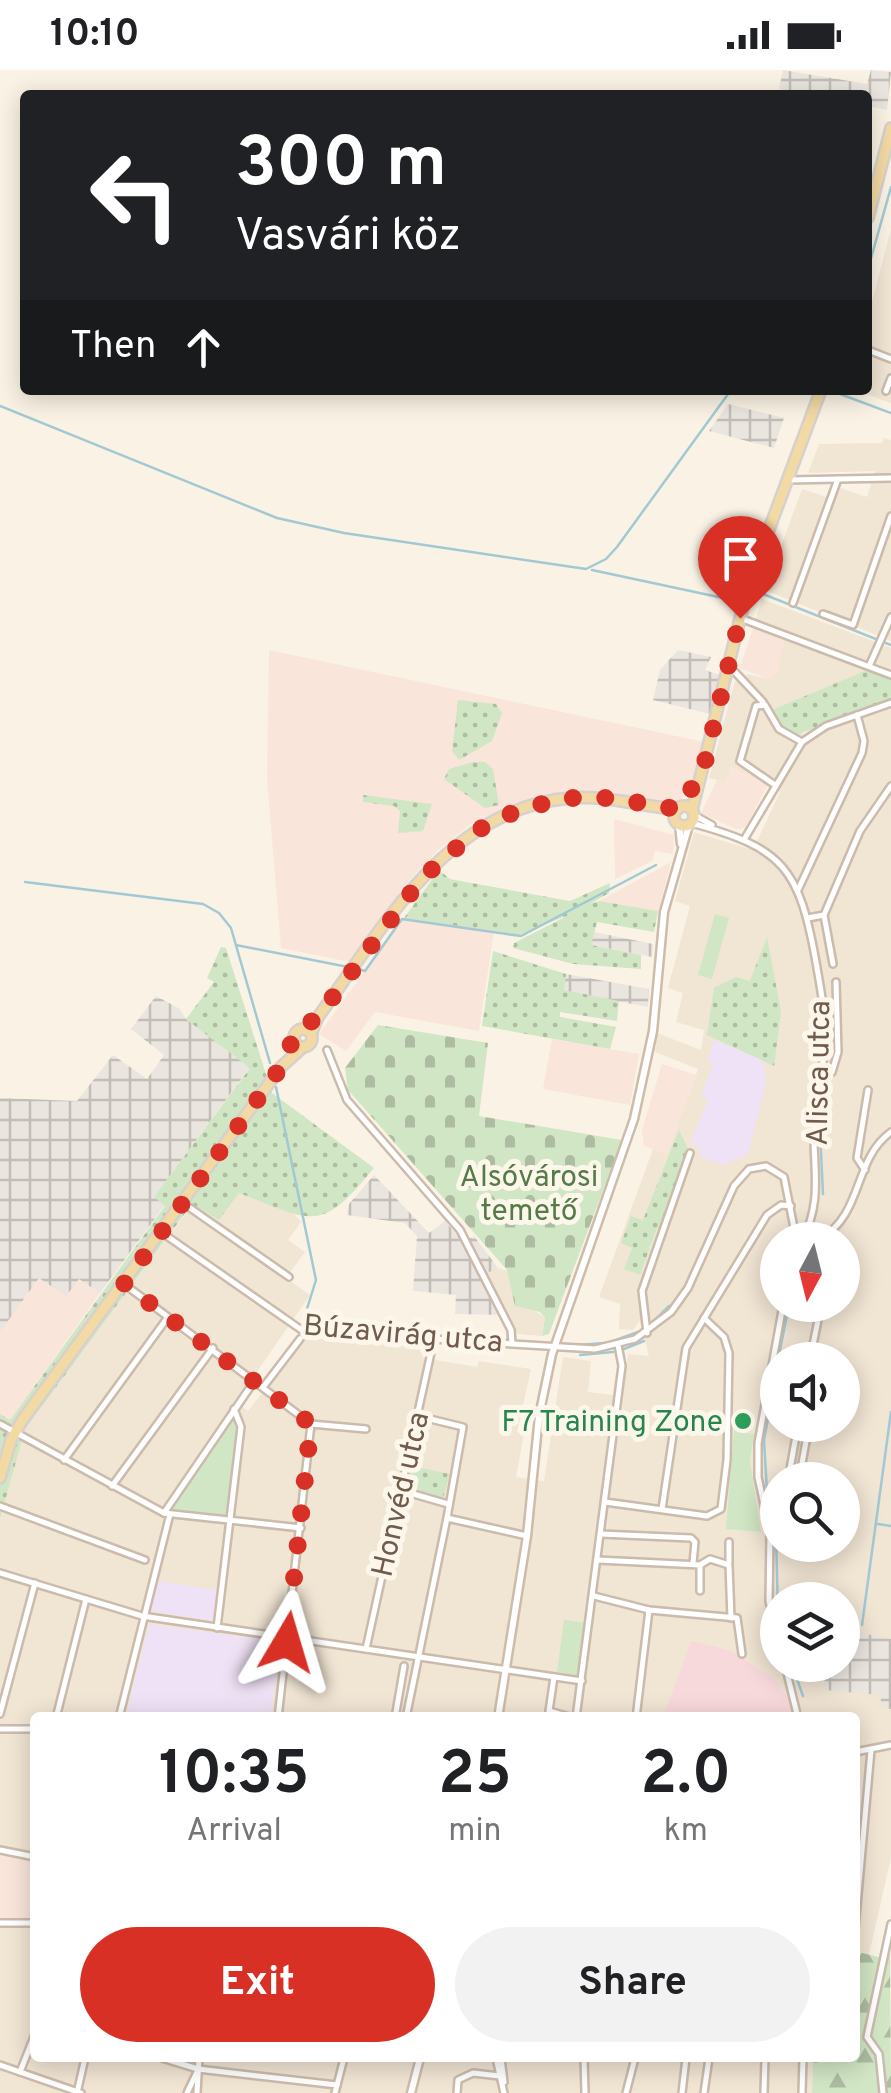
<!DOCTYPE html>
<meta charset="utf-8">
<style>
:root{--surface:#fff;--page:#f2f2f2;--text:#202124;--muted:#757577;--accent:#d93025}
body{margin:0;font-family:Overpass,sans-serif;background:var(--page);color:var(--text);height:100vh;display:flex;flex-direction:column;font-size:38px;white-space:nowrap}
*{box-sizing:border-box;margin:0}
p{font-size:32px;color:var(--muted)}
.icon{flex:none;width:55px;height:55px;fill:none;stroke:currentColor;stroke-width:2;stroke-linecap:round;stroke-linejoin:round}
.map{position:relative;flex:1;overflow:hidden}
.side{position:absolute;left:30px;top:1642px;width:830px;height:350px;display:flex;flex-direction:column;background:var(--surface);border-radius:10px;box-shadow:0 5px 25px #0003}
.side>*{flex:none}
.banner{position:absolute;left:20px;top:20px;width:852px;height:305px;border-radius:10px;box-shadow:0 5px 25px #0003;background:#202124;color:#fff;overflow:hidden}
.needle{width:65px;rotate:187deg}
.tools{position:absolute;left:760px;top:1152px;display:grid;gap:20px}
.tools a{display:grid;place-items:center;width:100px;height:100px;border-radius:50%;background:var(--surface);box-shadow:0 5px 25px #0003;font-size:50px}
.pin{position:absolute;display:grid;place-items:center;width:85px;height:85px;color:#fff;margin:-102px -42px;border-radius:50% 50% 50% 0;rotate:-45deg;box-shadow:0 0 10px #0007}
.pin .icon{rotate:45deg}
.me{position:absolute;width:110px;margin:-55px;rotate:7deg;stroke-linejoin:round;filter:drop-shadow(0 0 8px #0008)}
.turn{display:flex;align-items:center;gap:35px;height:210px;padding:0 50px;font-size:45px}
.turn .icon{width:130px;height:130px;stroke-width:2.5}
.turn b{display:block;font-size:70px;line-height:85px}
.then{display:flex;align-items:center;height:95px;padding:0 50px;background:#0003;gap:20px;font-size:38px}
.eta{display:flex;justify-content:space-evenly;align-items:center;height:170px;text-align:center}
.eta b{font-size:60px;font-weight:700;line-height:70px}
.button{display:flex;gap:20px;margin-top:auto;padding:20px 50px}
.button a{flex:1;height:115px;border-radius:60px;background:var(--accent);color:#fff;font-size:40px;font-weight:700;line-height:115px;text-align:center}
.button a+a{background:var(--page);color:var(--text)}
.status{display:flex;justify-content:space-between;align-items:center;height:70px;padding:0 50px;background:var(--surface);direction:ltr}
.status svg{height:28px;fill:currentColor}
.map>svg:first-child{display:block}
</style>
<div class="status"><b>10:10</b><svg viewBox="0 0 49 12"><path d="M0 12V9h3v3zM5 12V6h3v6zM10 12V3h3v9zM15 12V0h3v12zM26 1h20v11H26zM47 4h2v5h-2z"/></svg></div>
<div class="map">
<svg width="891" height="2023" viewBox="0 0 891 2023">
<defs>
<pattern id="industrial-grid" width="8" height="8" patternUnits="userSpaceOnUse" patternTransform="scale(2.5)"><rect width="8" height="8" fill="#eae5df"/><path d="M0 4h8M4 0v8" fill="none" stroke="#c2bdb7"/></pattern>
<pattern id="grass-dots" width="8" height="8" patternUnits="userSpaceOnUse" patternTransform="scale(2.5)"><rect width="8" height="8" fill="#d1e6c5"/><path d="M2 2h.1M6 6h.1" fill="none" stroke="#aebda2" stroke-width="1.8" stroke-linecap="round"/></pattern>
<pattern id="forest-firs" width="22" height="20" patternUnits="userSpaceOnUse" patternTransform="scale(2.5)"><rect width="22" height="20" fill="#d1e6c5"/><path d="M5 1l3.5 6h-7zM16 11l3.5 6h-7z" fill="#aebda2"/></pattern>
<pattern id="cemetery-stones" width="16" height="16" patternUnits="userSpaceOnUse" patternTransform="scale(2.5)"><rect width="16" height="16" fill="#d1e6c5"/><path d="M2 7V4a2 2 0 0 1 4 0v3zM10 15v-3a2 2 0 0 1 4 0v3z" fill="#aebda2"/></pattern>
</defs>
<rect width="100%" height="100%" fill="#faf3e5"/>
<!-- residential -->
<g fill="#f1e5d4" fill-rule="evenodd">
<polygon points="891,159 891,333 855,320 868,320 868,247"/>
<polygon points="884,368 891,370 891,571 765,520 802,419 835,430 840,418 867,427 875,401 808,403 819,374 882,373"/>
<path d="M762,529L891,578V610L867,600L773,641L804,664L824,651L891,629V1788L869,1884L855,1881V1648H35V1789L0,1782V1449L20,1372L24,1359L193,1134L239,1123L294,1144L301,1152L288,1170L305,1182L286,1208L310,1225L236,1332L248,1341L305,1267L423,1277V1288L477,1297L479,1291L531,1299L517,1362L524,1364L516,1407L544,1411L563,1287L591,1291L588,1322L622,1326L628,1284L649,1286L640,1250L633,1260L619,1259L620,1234L599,1227L653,1079L667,1083L698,999L655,982L657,963L701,980L704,960L676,952L683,923L668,918L690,836L675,831L694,762L753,780L780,722L732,697L725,712L709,708L735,611L744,612L747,604L768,609L785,569L753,558ZM778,1170H842V1235H778ZM778,1290H842V1355H778ZM778,1410H842V1475H778ZM778,1530H842V1595H778Z"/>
<polygon points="498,1198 507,1201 517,1228 545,1248 542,1266 508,1263 501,1248 505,1245 485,1203"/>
<polygon points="0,1851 35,1851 35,1988 813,1988 812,2023 0,2023"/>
</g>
<!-- commercial -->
<g fill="#f9e5da">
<polygon points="753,558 785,569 777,603 768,609 740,598"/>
<polygon points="269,580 695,670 706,673 692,716 677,735 594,722 551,723 519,732 471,754 438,780 406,814 350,892 281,878 267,709"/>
<polygon points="731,696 768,715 745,758 736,759 701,743 717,710 725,712"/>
<polygon points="614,749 674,765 673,784 655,781 652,791 615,809"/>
<polygon points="671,792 658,841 599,831"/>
<polygon points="404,848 494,861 479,961 375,942 346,981 319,964"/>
<polygon points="552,969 639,984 630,1035 543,1019"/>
<polygon points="662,994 697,1005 667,1084 644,1076 642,1060"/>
<polygon points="39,1208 79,1209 100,1223 10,1350 0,1344 0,1262"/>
<polygon points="0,1782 35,1789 35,1851 0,1851"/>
</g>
<!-- industrial -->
<g fill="url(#industrial-grid)">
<polygon points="783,0 867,14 871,0 891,2 887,40 868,36 868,25 810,25 779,19"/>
<polygon points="728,334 784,348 774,378 709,361"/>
<polygon points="678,580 711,587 705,600 720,605 710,644 653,630 660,600"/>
<polygon points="594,862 653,874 652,887 591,875"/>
<polygon points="566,904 649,919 648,937 563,921"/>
<polygon points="156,926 180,939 186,949 250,997 155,1126 165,1135 100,1223 79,1209 66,1226 39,1208 0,1262 0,1028 77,1031 113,985 147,1009 164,985 131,959"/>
<polygon points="374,1105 429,1163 445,1151 463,1172 474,1166 498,1198 485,1204 506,1245 455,1244 456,1225 413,1221 417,1166 405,1153 347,1145 349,1134"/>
<polygon points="843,1559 891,1569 891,1639 882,1638 880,1625 824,1620 826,1595 842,1595"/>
</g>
<!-- education -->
<g fill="#f0e2f6">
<polygon points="714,970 759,988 764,994 766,1013 748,1084 724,1095 699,1087 702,1080 690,1073 708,1030 701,1026 713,994 707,991"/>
<polygon points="156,1511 218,1520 213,1551 149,1541"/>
<polygon points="149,1554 281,1572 270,1647 126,1646"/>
</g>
<!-- medical -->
<polygon fill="#f7d9db" points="691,1571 729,1580 774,1608 795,1639 793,1647 663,1648"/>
<!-- grass -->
<g fill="url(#grass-dots)">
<polygon points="867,600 891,610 891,629 794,666 780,657 772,640"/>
<polygon points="458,630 496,634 502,643 492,671 459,690 452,681"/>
<polygon points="473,692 485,692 493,699 499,735 485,738 444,709 449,699"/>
<polygon points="363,725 432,734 423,761 398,763 400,741 394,736 363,732"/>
<polygon points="439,800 450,809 570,831 610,813 609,823 590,834 599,831 658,841 654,862 597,852 591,875 641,885 641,899 573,894 513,878 514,873 571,844 519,865 404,848"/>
<polygon points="767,867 781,942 774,996 707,965 714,918 736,907 750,911"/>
<path d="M221,877L226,878L272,1023L374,1098C320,1164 314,1152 239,1123L219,1150L192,1134L25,1359L0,1449V1344L10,1350L165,1136L154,1127L250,998L186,949L214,912L207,908Z"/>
<polygon points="493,881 566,904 564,920 619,931 617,951 560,942 560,947 616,957 610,979 482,956"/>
<polygon points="679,1060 690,1083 666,1161 657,1158 640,1205 624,1199 632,1178 621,1173 631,1146 643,1150"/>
<polygon points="411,1396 450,1404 443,1428 406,1419"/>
</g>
<!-- forest -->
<polygon fill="url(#forest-firs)" points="890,1878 891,2023 812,2023 813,1988 855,1988 855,1881 886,1889"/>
<!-- cemetery -->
<polygon fill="url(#cemetery-stones)" points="378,955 488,973 479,1046 622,1070 549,1264 542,1266 545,1248 540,1242 515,1236 507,1200 348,1020 345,998"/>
<!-- green -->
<g fill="#d1e6c5">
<polygon points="715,844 729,848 712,909 698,905"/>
<polygon points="234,1342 239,1353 229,1445 169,1441"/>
<polygon points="734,1361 754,1364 750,1391 761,1462 726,1459"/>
<polygon points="564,1550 586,1553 577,1605 557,1602"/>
</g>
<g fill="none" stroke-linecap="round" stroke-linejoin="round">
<!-- stream -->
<g stroke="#a2c9d3" stroke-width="2.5">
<polyline points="868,199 891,117"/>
<polyline points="832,321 891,343"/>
<polyline points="0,336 277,448 344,463 586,499 606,489 617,477 731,320"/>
<polyline points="592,500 723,528 741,525"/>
<polyline points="753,520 891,575"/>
<polyline points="25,812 203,834 219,843 231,858 270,993"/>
<polyline points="236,875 348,897"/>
<polyline points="355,898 365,901 402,849 521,866 656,795"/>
<polyline points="276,1017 316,1210 305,1245"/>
<polyline points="823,1124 820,1061 825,1010"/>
<polyline points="651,1254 669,1236"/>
<polyline points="613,1271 638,1262"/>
<polyline points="577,1275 605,1273"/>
<polyline points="624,1279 644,1271"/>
<polyline points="580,1285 613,1282"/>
<polyline points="778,1290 789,1235"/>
<polyline points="767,1422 764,1370 778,1295"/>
<polyline points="771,1438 776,1464 778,1545"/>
<polyline points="878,1454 891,1456"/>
<polyline points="862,1555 891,1342"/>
<polyline points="792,1595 803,1626"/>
</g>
<!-- street casing -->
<g stroke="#cbbbac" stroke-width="10">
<g id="street">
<polyline points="868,280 891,289"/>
<polyline points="886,321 891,308"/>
<polyline points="788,410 891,408"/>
<polyline points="793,533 838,409"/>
<polyline points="823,544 853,555 891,446"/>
<polyline points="740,548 891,605"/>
<polyline points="870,594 891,547"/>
<polyline points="735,602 763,632"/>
<polyline points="775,715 740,691 756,636 765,635 779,659 802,672"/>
<polyline points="694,745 712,755"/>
<path d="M691,753C784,778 799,798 816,892C821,922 828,953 824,983C822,1006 815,1028 814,1051C812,1095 824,1130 802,1170"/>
<polyline points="745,768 802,672 826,656 891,633"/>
<polyline points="798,820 862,683 864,671 857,645"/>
<polyline points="824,845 833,894"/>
<polyline points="808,848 824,845 860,761 891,716"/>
<polyline points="327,980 347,1030 460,1160 511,1260 512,1273"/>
<polyline points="821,1001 832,1002 838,982 836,912"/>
<polyline points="865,1100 857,1088 868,1020"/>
<polyline points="183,1133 289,1207"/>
<polyline points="161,1162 303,1261 595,1279 635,1269 671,1242 688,1218 734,1116 749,1099 766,1096 784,1107 794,1158 804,1167"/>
<path d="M804,1167L820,1169C864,1144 853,1089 891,1062"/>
<polyline points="124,1214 311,1354 366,1359"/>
<polyline points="647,1263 642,1221 690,1083"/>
<polyline points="810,1290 821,1235"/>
<polyline points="264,1316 300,1269"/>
<polyline points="418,1346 463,1357 447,1448 527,1466"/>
<polyline points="0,1354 164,1443 301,1458"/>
<polyline points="64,1390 168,1247"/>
<polyline points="788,1410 798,1355"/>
<polyline points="799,1410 809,1355"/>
<polyline points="112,1416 213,1278"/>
<polyline points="403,1421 448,1434"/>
<polyline points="605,1432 707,1446 721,1439 727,1390 729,1283 724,1267 704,1248"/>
<polyline points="764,1434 778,1429"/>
<polyline points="0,1436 145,1490"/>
<polyline points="662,1439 686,1278 767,1145 781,1135 791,1136"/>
<polyline points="164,1443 255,1310"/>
<polyline points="601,1464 691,1468 695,1472 693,1493"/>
<polyline points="729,1472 729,1492"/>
<polyline points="598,1490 700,1495 700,1521"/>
<polyline points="700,1495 710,1489 729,1495 731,1548"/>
<polyline points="0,1503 142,1546 582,1611"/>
<polyline points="594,1526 649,1540 737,1548 742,1584"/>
<polyline points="217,1558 241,1357 234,1339"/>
<polyline points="778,1568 769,1531 770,1463 758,1407 758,1373 783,1235"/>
<polyline points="366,1579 434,1269"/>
<polyline points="785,1595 798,1648"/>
<polyline points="554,1607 549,1641 573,1648"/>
<polyline points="0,1644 35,1513"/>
<polyline points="56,1648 86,1529"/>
<polyline points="119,1648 170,1444"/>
<polyline points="278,1648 311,1354"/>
<polyline points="395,1648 404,1596"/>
<polyline points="406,1648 447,1448"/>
<polyline points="576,1648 622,1296 618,1275"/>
<polyline points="636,1648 649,1540"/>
<polyline points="0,1659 35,1659"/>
<polyline points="855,1682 891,1675"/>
<polyline points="0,1780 35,1787"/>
<polyline points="0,1853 35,1853"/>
<polyline points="855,1858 871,1680"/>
<polyline points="162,1988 198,1999 337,2015"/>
<polyline points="496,1988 504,2023"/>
<polyline points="501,1988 504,2012"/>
<polyline points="584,1988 585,2023"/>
<polyline points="0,1995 81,2023"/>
<polyline points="20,2002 35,1964"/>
<polyline points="77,2023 85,1988"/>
<polyline points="187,2023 197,2002"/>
<polyline points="197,2023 199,1988"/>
<polyline points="335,2023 344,1988"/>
<polyline points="457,2023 458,2010 473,2003 500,2006"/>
<polyline points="626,2023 635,1988"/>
<polyline points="682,2023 686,1988"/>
<polyline points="704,2023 709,1988"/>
<polyline points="764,2023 765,1988"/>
<polyline points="802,2023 803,1988"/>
<polyline points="883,2023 879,1984 867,1967 891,1854"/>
</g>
</g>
<!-- secondary casing -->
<g stroke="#cdbcaa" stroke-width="11">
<g id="secondary">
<polyline points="679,754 681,774"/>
<polyline points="498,1648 527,1466 539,1346 552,1284 634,1049 653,961 664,842 689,755"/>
<polyline points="411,2023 420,1988"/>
</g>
</g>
<!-- primary casing -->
<g stroke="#d7d1cd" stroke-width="14">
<g id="primary">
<polyline points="868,148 891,58"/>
<circle cx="684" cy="746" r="10"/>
<polyline points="692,740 749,513 821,320"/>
<circle cx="303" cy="968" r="9"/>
<path d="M311,964L318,947C383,858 448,737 571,728C608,725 641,737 678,739"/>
<polyline points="0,1408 11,1370 23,1349 281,997 303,977"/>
</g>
</g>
<!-- street -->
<use href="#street" stroke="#fff" stroke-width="5"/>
<!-- secondary -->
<use href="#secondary" stroke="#fff" stroke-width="6"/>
<!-- primary -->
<use href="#primary" stroke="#f3d9a3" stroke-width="9"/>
</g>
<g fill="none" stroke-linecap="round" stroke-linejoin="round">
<!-- route -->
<polyline stroke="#d93025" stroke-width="18" stroke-dasharray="0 32.4" points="287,1572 311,1354 124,1214 281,997 296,962 318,947 422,808 476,761 510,744 561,728 614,728 667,738 682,736 704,696 740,548"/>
</g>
<!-- markers -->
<circle fill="#2e9e5b" stroke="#fdf7eb" stroke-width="4" cx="743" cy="1351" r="10"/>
<g text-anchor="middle" stroke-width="10" stroke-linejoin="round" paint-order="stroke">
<!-- street labels -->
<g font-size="30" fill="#715b4c" stroke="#fdf7eb">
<text transform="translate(818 1003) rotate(-89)" y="10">Alisca utca</text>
<text transform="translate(403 1263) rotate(5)" y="10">Búzavirág utca</text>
<text transform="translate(400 1424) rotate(-77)" y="10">Honvéd utca</text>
</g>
<!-- park labels -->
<g font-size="30" fill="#557b48" stroke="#fdf7eb">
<text x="529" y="1116">Alsóvárosi<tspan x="529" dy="34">temető</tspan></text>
</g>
<!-- leisure labels -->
<g font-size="30" fill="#27864d" stroke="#fdf7eb" text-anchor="end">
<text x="723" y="1361">F7 Training Zone</text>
</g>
</g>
</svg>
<div class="tools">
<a><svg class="needle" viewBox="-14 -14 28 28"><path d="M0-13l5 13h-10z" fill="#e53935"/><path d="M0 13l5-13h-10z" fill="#757577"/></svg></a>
<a><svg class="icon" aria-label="sound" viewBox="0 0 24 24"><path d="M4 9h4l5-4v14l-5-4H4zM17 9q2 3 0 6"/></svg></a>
<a><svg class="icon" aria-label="search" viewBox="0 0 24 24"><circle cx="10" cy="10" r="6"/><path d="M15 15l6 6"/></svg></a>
<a><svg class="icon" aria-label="layers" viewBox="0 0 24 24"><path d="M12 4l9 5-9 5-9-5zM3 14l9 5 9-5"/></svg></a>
</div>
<div class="pin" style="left:740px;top:548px;background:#d93025"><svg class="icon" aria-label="arrive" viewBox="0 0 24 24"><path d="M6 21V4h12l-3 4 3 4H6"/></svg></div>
<svg class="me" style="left:287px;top:1572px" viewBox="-20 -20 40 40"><path d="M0-17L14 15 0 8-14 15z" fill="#d93025" stroke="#fff" stroke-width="4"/></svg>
<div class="banner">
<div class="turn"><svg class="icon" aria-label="left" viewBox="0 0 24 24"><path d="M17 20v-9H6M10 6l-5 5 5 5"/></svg><div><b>300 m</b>Vasvári köz</div></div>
<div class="then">Then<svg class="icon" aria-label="ahead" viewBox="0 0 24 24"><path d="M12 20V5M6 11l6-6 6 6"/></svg></div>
</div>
<section class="side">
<div class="eta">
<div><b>10:35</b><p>Arrival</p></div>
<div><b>25</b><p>min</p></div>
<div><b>2.0</b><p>km</p></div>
</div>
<div class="button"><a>Exit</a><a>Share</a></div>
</section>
</div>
